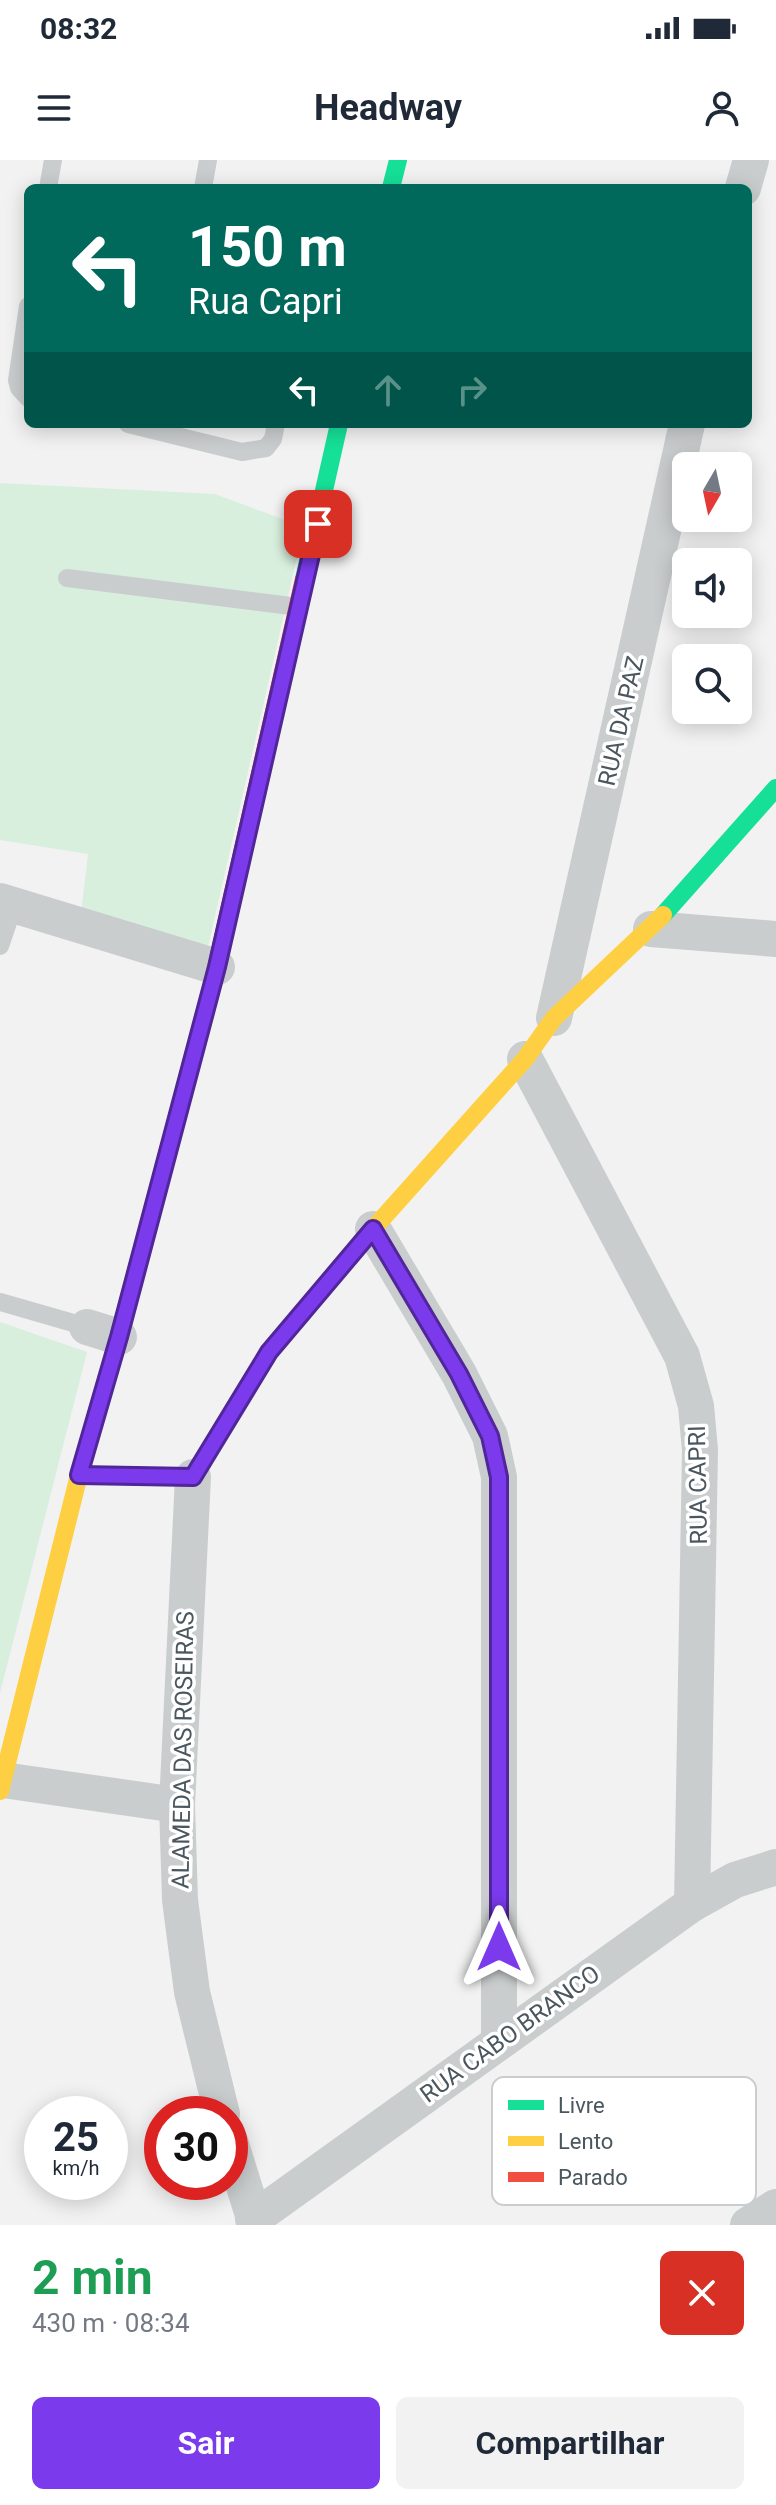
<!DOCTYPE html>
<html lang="pt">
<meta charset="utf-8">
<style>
:root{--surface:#fff;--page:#f2f2f3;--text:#1f2937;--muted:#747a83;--accent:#7c3aed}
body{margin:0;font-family:Roboto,sans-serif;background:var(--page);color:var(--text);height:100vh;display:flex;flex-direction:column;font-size:30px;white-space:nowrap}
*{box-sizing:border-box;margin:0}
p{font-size:26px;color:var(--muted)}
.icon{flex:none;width:44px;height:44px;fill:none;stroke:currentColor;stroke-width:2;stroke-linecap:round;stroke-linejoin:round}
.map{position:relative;height:2065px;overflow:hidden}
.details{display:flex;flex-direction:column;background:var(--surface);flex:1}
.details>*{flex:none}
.hud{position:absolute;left:24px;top:24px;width:728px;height:244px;border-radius:12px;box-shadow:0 4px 20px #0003;background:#00695c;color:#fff;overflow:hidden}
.needle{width:52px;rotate:189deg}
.fabs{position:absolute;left:672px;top:292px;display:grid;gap:16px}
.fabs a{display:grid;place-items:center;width:80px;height:80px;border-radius:12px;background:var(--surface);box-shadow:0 4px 20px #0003;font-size:40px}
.speed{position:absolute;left:24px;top:1936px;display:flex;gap:16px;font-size:40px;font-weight:700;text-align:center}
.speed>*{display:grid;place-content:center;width:104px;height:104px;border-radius:50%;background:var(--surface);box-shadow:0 4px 20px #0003;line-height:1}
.speed small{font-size:20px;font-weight:400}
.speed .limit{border:12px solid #d22;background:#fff;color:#111}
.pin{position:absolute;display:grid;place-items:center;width:68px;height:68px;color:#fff;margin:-34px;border-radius:16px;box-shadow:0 4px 12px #0006}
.me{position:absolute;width:88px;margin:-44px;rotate:0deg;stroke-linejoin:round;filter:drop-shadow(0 0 6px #0008)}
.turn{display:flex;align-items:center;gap:28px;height:168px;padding:0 32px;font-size:36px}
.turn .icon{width:104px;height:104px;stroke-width:2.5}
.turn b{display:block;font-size:56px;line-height:68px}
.lanes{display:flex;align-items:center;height:76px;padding:0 32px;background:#0003;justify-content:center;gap:40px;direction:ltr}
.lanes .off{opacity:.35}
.round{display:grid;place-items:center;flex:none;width:84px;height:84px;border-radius:12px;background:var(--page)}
.head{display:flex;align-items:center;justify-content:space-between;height:136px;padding:0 32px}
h1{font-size:48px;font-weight:700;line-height:60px;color:#1e9e55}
.cta{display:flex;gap:16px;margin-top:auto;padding:16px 32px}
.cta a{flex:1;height:92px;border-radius:12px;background:var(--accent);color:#fff;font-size:32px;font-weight:700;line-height:92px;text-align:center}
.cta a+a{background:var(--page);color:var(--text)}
.status{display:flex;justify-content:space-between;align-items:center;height:56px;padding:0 40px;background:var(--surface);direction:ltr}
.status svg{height:22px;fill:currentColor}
header{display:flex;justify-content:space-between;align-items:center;height:104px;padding:0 32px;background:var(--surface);font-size:36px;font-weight:700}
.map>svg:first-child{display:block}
</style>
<div class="status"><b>08:32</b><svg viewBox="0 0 49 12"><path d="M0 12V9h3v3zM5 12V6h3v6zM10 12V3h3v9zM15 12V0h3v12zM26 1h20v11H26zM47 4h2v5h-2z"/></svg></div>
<header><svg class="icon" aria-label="menu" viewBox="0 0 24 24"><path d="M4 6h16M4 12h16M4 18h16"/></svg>Headway<svg class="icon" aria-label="person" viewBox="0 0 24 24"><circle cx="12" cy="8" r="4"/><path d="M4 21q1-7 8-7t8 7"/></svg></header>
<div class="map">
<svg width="776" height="2065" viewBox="0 0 776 2065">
<rect width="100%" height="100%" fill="#f2f2f2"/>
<!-- green -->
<g fill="#d8efde">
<polygon points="0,323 215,334 304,367 208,787 81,754 88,694 0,680"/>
<polygon points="0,1162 87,1192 0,1533"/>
</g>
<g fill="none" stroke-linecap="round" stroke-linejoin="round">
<!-- lane -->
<g stroke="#cacdce" stroke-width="18">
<polyline points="48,28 53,0"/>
<polyline points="203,28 208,0"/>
<polyline points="28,146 17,220 19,228 28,238"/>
<polyline points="128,264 242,292 266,288 273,279 276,264"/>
<polyline points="67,418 299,447"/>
<polyline points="0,786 14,745"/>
<polyline points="0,1142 87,1167"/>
</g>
<!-- street -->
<g stroke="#cacdce" stroke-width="36">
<polyline points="743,28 751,0"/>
<polyline points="0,741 217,807"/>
<polyline points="651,769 776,779"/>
<polyline points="554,858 687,264"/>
<polyline points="525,899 682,1196 696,1246 700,1290 692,1744"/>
<polyline points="373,1069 459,1214 490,1276 499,1317 499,1880"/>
<polyline points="87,1167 119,1177"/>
<polyline points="193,1317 177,1645 180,1740 192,1832 222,1954"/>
<polyline points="3,1620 177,1645"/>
<polyline points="230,1981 256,2065"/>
<polyline points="253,2059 692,1744 735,1720 776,1707"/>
<polyline points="748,2065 776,2047"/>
</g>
<!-- fast -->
<g stroke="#16e098" stroke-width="18">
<polyline points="391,28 398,0"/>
<polyline points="304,419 339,264"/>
<polyline points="663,755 776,628"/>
<polyline points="118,1179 214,817"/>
</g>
<!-- slow -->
<g stroke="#ffcf43" stroke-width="18">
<polyline points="270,1191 373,1069 525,899 554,858 663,755"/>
<polyline points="0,1631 79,1315 118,1179"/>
</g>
<!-- jam -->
<g stroke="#f24e42" stroke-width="18">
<polyline points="214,817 304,419"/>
<polyline points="79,1315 193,1317 270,1191"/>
</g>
</g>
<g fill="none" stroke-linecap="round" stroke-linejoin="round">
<!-- route casing -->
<g stroke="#51269a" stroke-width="20">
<polyline id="route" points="318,364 217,807 119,1177 79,1315 193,1317 269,1192 373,1069 459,1214 490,1276 499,1317 499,1787"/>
</g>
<!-- route -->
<use href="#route" stroke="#7c3aed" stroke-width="14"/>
</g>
<g text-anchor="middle" stroke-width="7" stroke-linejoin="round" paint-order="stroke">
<!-- street labels -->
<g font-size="24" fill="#4a575e" stroke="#fff">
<text transform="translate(621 561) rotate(-77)" y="8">RUA DA PAZ</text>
<text transform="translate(698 1325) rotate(-91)" y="8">RUA CAPRI</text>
<text transform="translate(183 1590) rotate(-89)" y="8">ALAMEDA DAS ROSEIRAS</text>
<text transform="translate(510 1874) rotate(-36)" y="8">RUA CABO BRANCO</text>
</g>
</g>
<!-- legend -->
<rect x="492" y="1917" width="264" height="128" rx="12" fill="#fff" stroke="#c9cdcf" stroke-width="2"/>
<rect x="508" y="1940" width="36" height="10" fill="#16e098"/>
<rect x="508" y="1976" width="36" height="10" fill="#ffcf43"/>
<rect x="508" y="2012" width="36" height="10" fill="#f24e42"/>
<g font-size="22" fill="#4a575e">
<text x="558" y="1953">Livre</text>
<text x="558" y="1989">Lento</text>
<text x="558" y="2025">Parado</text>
</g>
</svg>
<div class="fabs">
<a><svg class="needle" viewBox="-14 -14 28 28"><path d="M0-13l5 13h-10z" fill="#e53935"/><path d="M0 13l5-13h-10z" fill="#747a83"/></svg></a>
<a><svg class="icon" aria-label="sound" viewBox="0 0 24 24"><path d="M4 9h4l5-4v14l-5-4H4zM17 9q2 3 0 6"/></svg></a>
<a><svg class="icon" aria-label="search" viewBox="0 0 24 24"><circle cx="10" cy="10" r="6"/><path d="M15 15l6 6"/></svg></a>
</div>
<div class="speed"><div>25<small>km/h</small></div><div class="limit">30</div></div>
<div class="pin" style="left:318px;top:364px;background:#d93025"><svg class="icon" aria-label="arrive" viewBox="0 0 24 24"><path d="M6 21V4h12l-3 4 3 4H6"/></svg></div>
<svg class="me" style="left:499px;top:1787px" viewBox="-20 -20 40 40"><path d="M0-17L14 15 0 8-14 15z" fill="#7c3aed" stroke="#fff" stroke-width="4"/></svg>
<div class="hud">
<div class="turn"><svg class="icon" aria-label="left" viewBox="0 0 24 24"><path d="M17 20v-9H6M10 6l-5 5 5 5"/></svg><div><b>150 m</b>Rua Capri</div></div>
<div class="lanes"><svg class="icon" aria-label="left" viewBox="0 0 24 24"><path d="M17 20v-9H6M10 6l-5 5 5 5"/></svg><svg class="icon off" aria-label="ahead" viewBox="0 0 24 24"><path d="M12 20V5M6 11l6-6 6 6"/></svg><svg class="icon off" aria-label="right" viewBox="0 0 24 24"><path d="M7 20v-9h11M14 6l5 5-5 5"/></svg></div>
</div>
</div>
<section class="details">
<div class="head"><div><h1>2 min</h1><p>430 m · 08:34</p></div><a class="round" style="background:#d93025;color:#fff"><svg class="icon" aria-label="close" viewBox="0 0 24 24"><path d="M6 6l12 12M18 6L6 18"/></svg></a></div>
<div class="cta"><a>Sair</a><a>Compartilhar</a></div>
</section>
